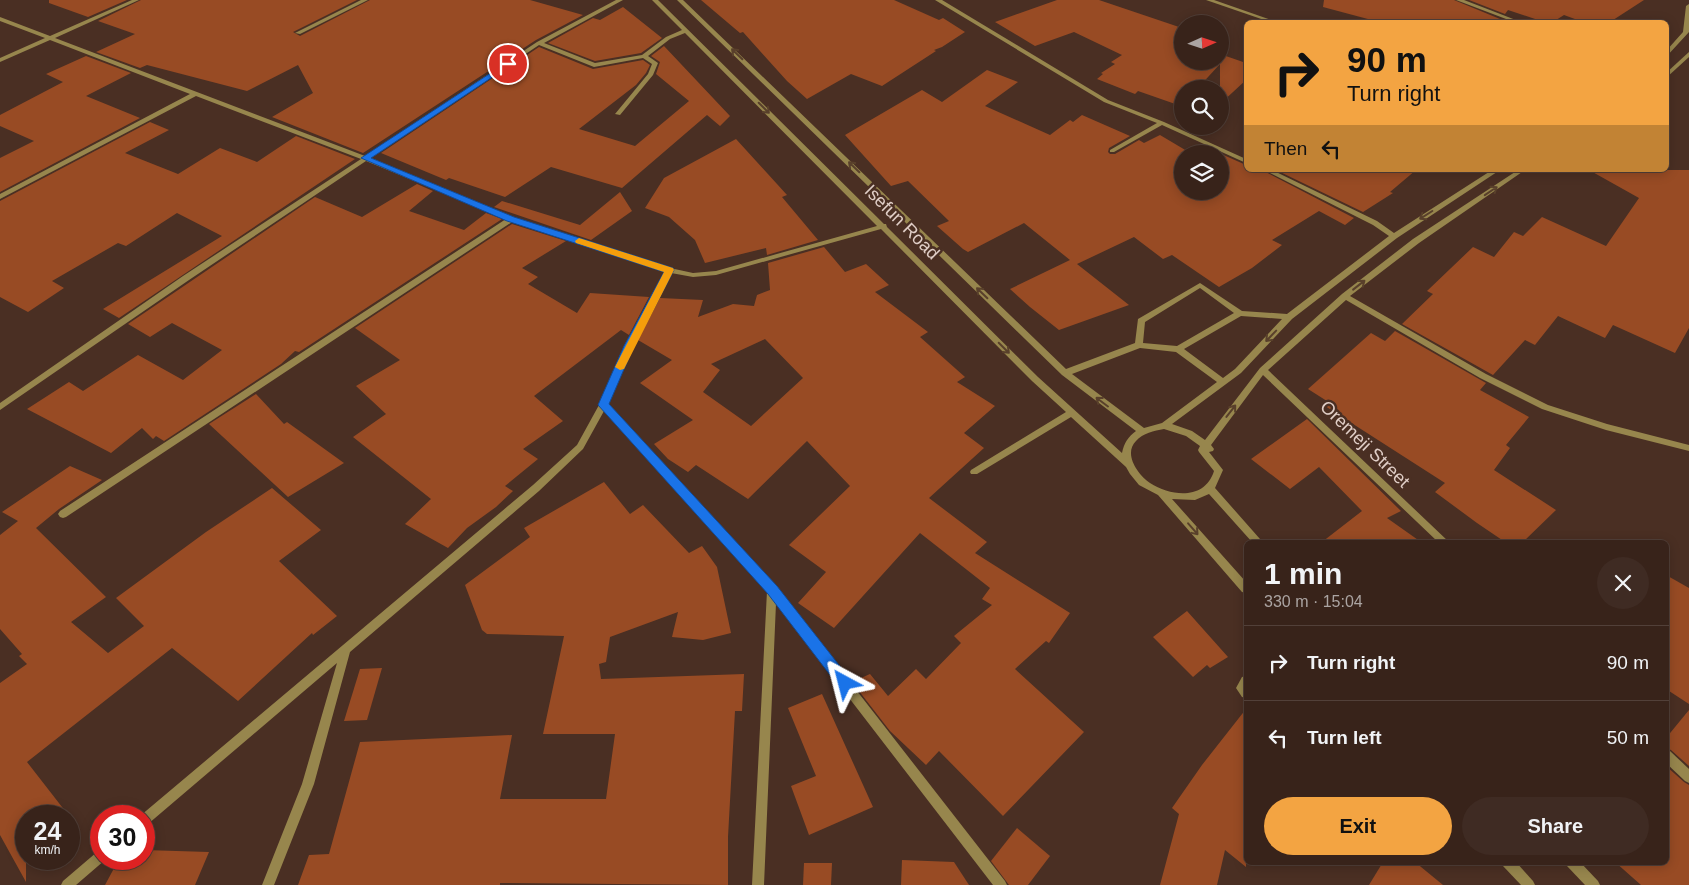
<!DOCTYPE html>
<meta charset="utf-8">
<style>
:root{--surface:#38231a;--page:#3f2b23;--text:#f1f3f6;--muted:#aba4a2;--line:#524039;--accent:#f3a442}
body{margin:0;font-family:Helvetica,sans-serif;background:var(--page);color:var(--text);height:100vh;display:flex;flex-direction:column;font-size:19px;white-space:nowrap}
*{box-sizing:border-box;margin:0}
p{font-size:16px;color:var(--muted)}
.icon{flex:none;width:28px;height:28px;fill:none;stroke:currentColor;stroke-width:2;stroke-linecap:round;stroke-linejoin:round}
.map{position:relative;flex:1;overflow:hidden}
.drawer{position:absolute;left:1244px;top:540px;width:425px;height:325px;display:flex;flex-direction:column;background:var(--surface);border-radius:8px;box-shadow:0 2px 12px #0003,0 0 0 1px var(--line)}
.drawer>*{flex:none}
.hud{position:absolute;left:1244px;top:20px;width:425px;height:152px;border-radius:8px;box-shadow:0 2px 12px #0003,0 0 0 1px var(--line);background:#f3a442;color:#111;overflow:hidden}
.needle{width:32px;rotate:87deg}
.tools{position:absolute;left:1174px;top:15px;display:grid;gap:10px}
.tools a{display:grid;place-items:center;width:55px;height:55px;border-radius:50%;background:var(--surface);box-shadow:0 2px 12px #0003,0 0 0 1px var(--line);font-size:25px}
.speed{position:absolute;left:15px;top:805px;display:flex;gap:10px;font-size:25px;font-weight:700;text-align:center}
.speed>*{display:grid;place-content:center;width:65px;height:65px;border-radius:50%;background:var(--surface);box-shadow:0 2px 12px #0003,0 0 0 1px var(--line);line-height:1}
.speed small{font-size:12px;font-weight:400}
.speed .limit{border:8px solid #d22;background:#fff;color:#111}
.pin{position:absolute;display:grid;place-items:center;width:42px;height:42px;color:#fff;margin:-21px;border:2px solid #fff;border-radius:50%;box-shadow:0 1px 5px #0007}
.me{position:absolute;width:55px;margin:-28px;rotate:322deg;stroke-linejoin:round;filter:drop-shadow(0 0 4px #0008)}
.turn{display:flex;align-items:center;gap:18px;height:105px;padding:0 20px;font-size:22px}
.turn .icon{width:65px;height:65px;stroke-width:2.5}
.turn b{display:block;font-size:35px;line-height:42px}
.then{display:flex;align-items:center;height:48px;padding:0 20px;background:#0003;gap:10px;font-size:19px}
.round{display:grid;place-items:center;flex:none;width:52px;height:52px;border-radius:26px;background:var(--page)}
.overview{display:flex;align-items:center;justify-content:space-between;height:85px;padding:0 20px}
h1{font-size:30px;font-weight:700;line-height:38px}
.primary-button{display:flex;gap:10px;margin-top:auto;padding:10px 20px}
.primary-button a{flex:1;height:58px;border-radius:30px;background:var(--accent);color:#111;font-size:20px;font-weight:700;line-height:58px;text-align:center}
.primary-button a+a{background:var(--page);color:var(--text)}
ul{padding:0;list-style:none}
li{display:flex;align-items:center;gap:15px;height:75px;padding:0 20px;border-top:1px solid var(--line)}
li div{flex:1}
li b{display:block;font-size:19px}
li em{font-style:normal}
.map>svg:first-child{display:block}
</style>
<div class="map">
<svg width="1689" height="885" viewBox="0 0 1689 885">
<rect width="100%" height="100%" fill="#4a2f23"/>
<!-- building -->
<g fill="#984b24" fill-rule="evenodd">
<polygon points="49,0 127,0 88,17 49,3"/>
<polygon points="141,0 357,0 293,32 300,36 370,0 530,0 583,15 536,40 363,153 272,117 313,93 298,65 247,91 147,65 140,68 96,52 135,34 98,21"/>
<polygon points="701,0 894,0 939,20 943,18 965,32 942,47 934,50 936,51 882,86 851,74 807,99 787,81 743,32 740,33"/>
<polygon points="1057,0 1099,0 1182,28 1182,33 1174,40 1182,43 1182,61 1220,61 1220,54 1246,63 1246,80 1220,104 1220,64 1197,89 1182,89 1182,104 1181,106 1138,91 1135,94 1097,79 1103,74 1101,73 1115,64 1111,62 1122,55 1074,32 1035,46 995,22"/>
<polygon points="1324,0 1454,0 1500,19 1498,22 1379,22 1323,7"/>
<polygon points="1469,0 1644,0 1610,22 1583,22 1564,15 1553,22 1544,22 1508,10 1505,14"/>
<polygon points="623,7 662,38 641,53 595,61 548,43 593,18 600,20"/>
<polygon points="664,46 730,116 720,126 707,115 622,188 551,167 505,197 449,178 446,180 381,153 539,47 593,69 643,60 650,65 646,73 636,85 579,129 635,146 689,101 656,74 660,62 651,56"/>
<polygon points="86,56 131,73 86,96 140,118 0,192 0,158 34,141 0,126 0,115 63,82 46,74"/>
<polygon points="987,70 1018,82 985,106 1050,135 1070,120 1073,122 1082,115 1130,136 1109,148 1108,152 1110,154 1115,154 1139,140 1144,143 1160,135 1192,154 1182,154 1182,191 1220,191 1220,154 1202,154 1210,149 1246,165 1246,170 1262,170 1354,218 1345,225 1319,211 1272,240 1282,245 1252,268 1219,287 1172,255 1163,259 1134,237 1077,264 1129,305 1059,330 1030,307 1010,289 1070,260 1024,223 968,252 963,249 937,226 949,221 908,181 891,186 845,135 922,90 942,102"/>
<polygon points="150,122 169,130 125,153 178,174 220,148 257,162 296,136 355,159 119,318 103,309 222,236 177,213 126,246 118,243 52,281 64,288 28,312 0,297 0,201"/>
<polygon points="736,139 787,195 782,197 818,240 767,255 766,248 705,263 695,240 669,217 645,208 664,178"/>
<polygon points="1276,170 1416,170 1390,192 1393,193 1363,212"/>
<polygon points="1589,170 1689,170 1689,328 1675,353 1613,325 1605,338 1558,316 1535,345 1525,340 1493,375 1402,324 1433,294 1427,291 1473,247 1494,257 1514,232 1523,236 1542,217 1606,246 1639,198"/>
<polygon points="417,184 433,191 409,211 464,230 486,213 502,219 299,352 295,351 281,364 164,441 156,436 153,439 142,428 111,453 27,409 69,382 83,391 138,355 183,380 222,350 172,323 150,337 128,324 315,197 362,217"/>
<polygon points="620,192 632,211 591,240 494,207 502,201 580,225"/>
<polygon points="512,224 566,241 522,268 538,277 528,284 577,313 590,293 649,297 629,335 621,330 534,396 563,421 523,449 538,459 505,486 513,491 496,507 467,528 448,548 405,524 431,499 353,437 386,414 356,386 400,360 355,328"/>
<path d="M824,247L845,272L866,264L889,285L875,292L928,332L920,337L965,377L957,382L995,406L964,433L984,448L929,498L987,542L975,553L1070,613L1049,643L1046,641L1015,669L1084,732L1003,816L939,751L926,765L890,731L852,682L870,674L888,696L916,669L926,679L961,643L954,636L992,605L982,599L990,588L920,533L834,628L798,603L826,572L789,545L850,486L807,441L748,499L696,465L688,472L668,459L654,444L693,420L640,383L672,360L638,340L660,298L703,300L698,317L733,304L754,306L757,295L770,290L768,263ZM765,339L803,378L751,426L703,392L720,370L711,364Z"/>
<polygon points="1395,331 1486,383 1480,390 1529,417 1506,445 1510,448 1494,470 1556,510 1523,542 1505,542 1477,523 1435,492 1445,483 1325,406 1330,403 1308,389 1371,333 1385,341"/>
<polygon points="256,394 284,424 287,422 344,463 288,497 209,424"/>
<polygon points="1307,419 1401,511 1387,518 1421,542 1322,542 1362,511 1319,467 1290,489 1251,459"/>
<polygon points="70,466 102,480 59,509 36,528 106,597 71,622 108,653 144,626 116,598 206,532 272,488 321,530 279,561 337,616 313,635 312,633 238,701 172,648 27,762 69,816 26,816 26,882 0,835 0,683 27,664 19,656 22,654 0,629 0,535 18,521 2,512"/>
<polygon points="604,482 630,514 643,505 689,553 702,546 717,567 731,633 703,640 672,637 678,612 610,637 606,662 599,664 601,679 744,674 742,711 735,711 728,837 728,885 500,883 500,885 298,885 309,855 329,854 360,742 512,735 500,799 606,799 615,734 543,734 564,636 487,634 482,630 465,585 530,537 524,528"/>
<polygon points="1666,575 1689,588 1689,704 1666,689"/>
<polygon points="1187,611 1228,657 1210,668 1207,665 1193,677 1153,637"/>
<polygon points="382,668 367,720 344,721 360,669"/>
<polygon points="822,694 873,807 809,835 791,786 816,776 788,708"/>
<polygon points="1246,709 1246,867 1225,850 1217,885 1160,885 1179,814 1172,808 1202,765"/>
<polygon points="1689,710 1689,766 1671,750 1666,748 1666,738"/>
<polygon points="1666,766 1684,782 1689,785 1689,885 1641,885 1615,862 1666,862"/>
<polygon points="1017,828 1050,856 1028,885 1009,885 991,861"/>
<polygon points="144,850 209,852 195,885 105,885 119,859 144,859"/>
<polygon points="902,860 954,862 969,885 901,885"/>
<polygon points="1383,862 1415,862 1443,885 1369,885"/>
<polygon points="804,863 832,863 831,885 803,885"/>
</g>
<g fill="none" stroke-linecap="round" stroke-linejoin="round">
<!-- minor -->
<g fill="#97864d" fill-rule="evenodd">
<path d="M132,0H139L55,38L365,156L537,42L616,0H623L544,43L595,63L642,55L666,37L682,30L652,0H658L884,224H886L887,227L1038,377L1122,453C1124,443 1128,437 1136,431L1062,375L677,0H683L1066,369L1135,343L1138,319L1200,283L1242,311L1287,314L1389,236L1373,225L1264,170H1272L1377,221L1394,233L1492,170H1500L1397,238L1292,319L1241,373L1172,424L1192,431L1205,440L1260,368L1342,294L1413,239L1518,170H1525L1419,243L1350,296L1486,374L1548,405L1607,424L1689,445V451L1606,430L1542,409L1480,378L1346,300L1268,370L1449,542H1438L1263,375L1211,445L1214,449L1213,451L1209,452L1223,470L1215,488L1260,539L1262,542H1252L1209,494L1195,500L1172,499L1246,582V593L1242,592L1158,495L1139,485L1130,474L1126,467L1071,417L977,474H971L970,472L971,470L1066,412L1032,381L881,229L716,275L693,277L671,273L633,346L607,404L776,587L1005,881L1007,885H993L776,603L764,885H752L767,591L604,411L583,449L539,491L350,652L314,784L274,885H262L302,784L337,663L148,824L144,826V816H140L533,485L577,445L599,405L625,346L665,271L512,222L66,517L63,518L60,517L58,514L60,511L506,219L366,161L189,280L0,410V403L183,276L361,159L196,96L0,199V194L190,94L50,40L0,62V58L45,38L0,21V17L50,36ZM685,33L877,226L716,271L693,273L670,268L513,217L371,158L539,45L594,67L643,58L652,64L648,74L615,114L620,115L653,75L658,63L648,56L670,39ZM1200,288L1234,313L1177,346L1143,343L1145,322ZM1241,316L1282,319L1235,369L1223,378L1184,349ZM1140,348L1176,352L1217,382L1162,423L1144,428L1072,374ZM1164,429L1186,436L1200,446L1198,450L1199,452L1214,471C1205,500 1172,497 1150,483C1138,475 1123,454 1136,441C1143,433 1154,431 1164,429Z"/>
<polygon points="361,0 368,0 300,34 295,33"/>
<polygon points="935,0 942,0 1108,100 1164,122 1246,159 1246,163 1162,125 1114,152 1110,152 1110,150 1157,123 1104,102"/>
<polygon points="1206,0 1214,0 1277,22 1270,22"/>
<polygon points="1456,0 1464,0 1521,22 1514,22"/>
<polygon points="1689,4 1689,32 1666,57 1666,51 1683,32 1686,6"/>
<polygon points="1689,52 1689,57 1666,78 1666,73"/>
<polygon points="1246,676 1246,698 1242,697 1236,688 1242,677"/>
<polygon points="1666,750 1670,751 1689,769 1689,783 1685,781 1666,763"/>
<polygon points="101,850 101,859 106,859 105,860 76,885 61,885 63,881 97,852"/>
<polygon points="1501,862 1516,862 1533,881 1535,885 1521,885 1503,866"/>
<polygon points="1565,862 1580,862 1598,881 1600,885 1585,885 1567,866"/>
</g>
</g>
<!-- one-way arrows -->
<defs><path id="oneway-shaft" d="M-6 0H5M1.5-3L5.5 0L1.5 3" fill="none" stroke-width="1.6" stroke-linecap="round" stroke-linejoin="round" transform="scale(1.25)"/></defs>
<g stroke="#59402b">
<use href="#oneway-shaft" transform="translate(737 54) rotate(-136)"/>
<use href="#oneway-shaft" transform="translate(764 108) rotate(45)"/>
<use href="#oneway-shaft" transform="translate(854 167) rotate(-136)"/>
<use href="#oneway-shaft" transform="translate(1491 191) rotate(-34)"/>
<use href="#oneway-shaft" transform="translate(1426 215) rotate(148)"/>
<use href="#oneway-shaft" transform="translate(1359 285) rotate(-38)"/>
<use href="#oneway-shaft" transform="translate(982 293) rotate(-136)"/>
<use href="#oneway-shaft" transform="translate(1271 336) rotate(134)"/>
<use href="#oneway-shaft" transform="translate(1004 348) rotate(45)"/>
<use href="#oneway-shaft" transform="translate(1102 402) rotate(-143)"/>
<use href="#oneway-shaft" transform="translate(1231 411) rotate(-52)"/>
<use href="#oneway-shaft" transform="translate(1193 529) rotate(49)"/>
</g>
<!-- route -->
<polygon fill="#1a73e8" stroke="#114b97" points="506,63 512,64 371,158 514,217 673,268 674,270 634,346 609,404 777,586 850,679 852,683 850,688 845,690 840,688 768,594 598,405 624,346 664,272 507,221 361,158"/>
<!-- slow -->
<polygon fill="#f59e0b" points="579,238 673,268 674,270 624,369 620,370 615,367 664,272 576,243 575,241"/>
<g text-anchor="middle" stroke-width="5" stroke-linejoin="round" paint-order="stroke">
<!-- street labels -->
<g font-size="18" fill="#e0cec7" stroke="#4a2f23">
<text transform="translate(902 222) rotate(45)" y="6">Isefun Road</text>
<text transform="translate(1365 444) rotate(44)" y="6">Oremeji Street</text>
</g>
</g>
</svg>
<div class="tools">
<a><svg class="needle" viewBox="-14 -14 28 28"><path d="M0-13l5 13h-10z" fill="#e53935"/><path d="M0 13l5-13h-10z" fill="#aba4a2"/></svg></a>
<a><svg class="icon" aria-label="search" viewBox="0 0 24 24"><circle cx="10" cy="10" r="6"/><path d="M15 15l6 6"/></svg></a>
<a><svg class="icon" aria-label="layers" viewBox="0 0 24 24"><path d="M12 4l9 5-9 5-9-5zM3 14l9 5 9-5"/></svg></a>
</div>
<div class="speed"><div>24<small>km/h</small></div><div class="limit">30</div></div>
<div class="pin" style="left:508px;top:64px;background:#d93025"><svg class="icon" aria-label="arrive" viewBox="0 0 24 24"><path d="M6 21V4h12l-3 4 3 4H6"/></svg></div>
<svg class="me" style="left:845px;top:683px" viewBox="-20 -20 40 40"><path d="M0-17L14 15 0 8-14 15z" fill="#1a73e8" stroke="#fff" stroke-width="4"/></svg>
<div class="hud">
<div class="turn"><svg class="icon" aria-label="right" viewBox="0 0 24 24"><path d="M7 20v-9h11M14 6l5 5-5 5"/></svg><div><b>90 m</b>Turn right</div></div>
<div class="then">Then<svg class="icon" aria-label="left" viewBox="0 0 24 24"><path d="M17 20v-9H6M10 6l-5 5 5 5"/></svg></div>
</div>
<section class="drawer">
<div class="overview"><div><h1>1 min</h1><p>330 m · 15:04</p></div><a class="round"><svg class="icon" aria-label="close" viewBox="0 0 24 24"><path d="M6 6l12 12M18 6L6 18"/></svg></a></div>
<ul>
<li><svg class="icon" aria-label="right" viewBox="0 0 24 24"><path d="M7 20v-9h11M14 6l5 5-5 5"/></svg><div><b>Turn right</b></div><em>90 m</em></li>
<li><svg class="icon" aria-label="left" viewBox="0 0 24 24"><path d="M17 20v-9H6M10 6l-5 5 5 5"/></svg><div><b>Turn left</b></div><em>50 m</em></li>
</ul>
<div class="primary-button"><a>Exit</a><a>Share</a></div>
</section>
</div>
